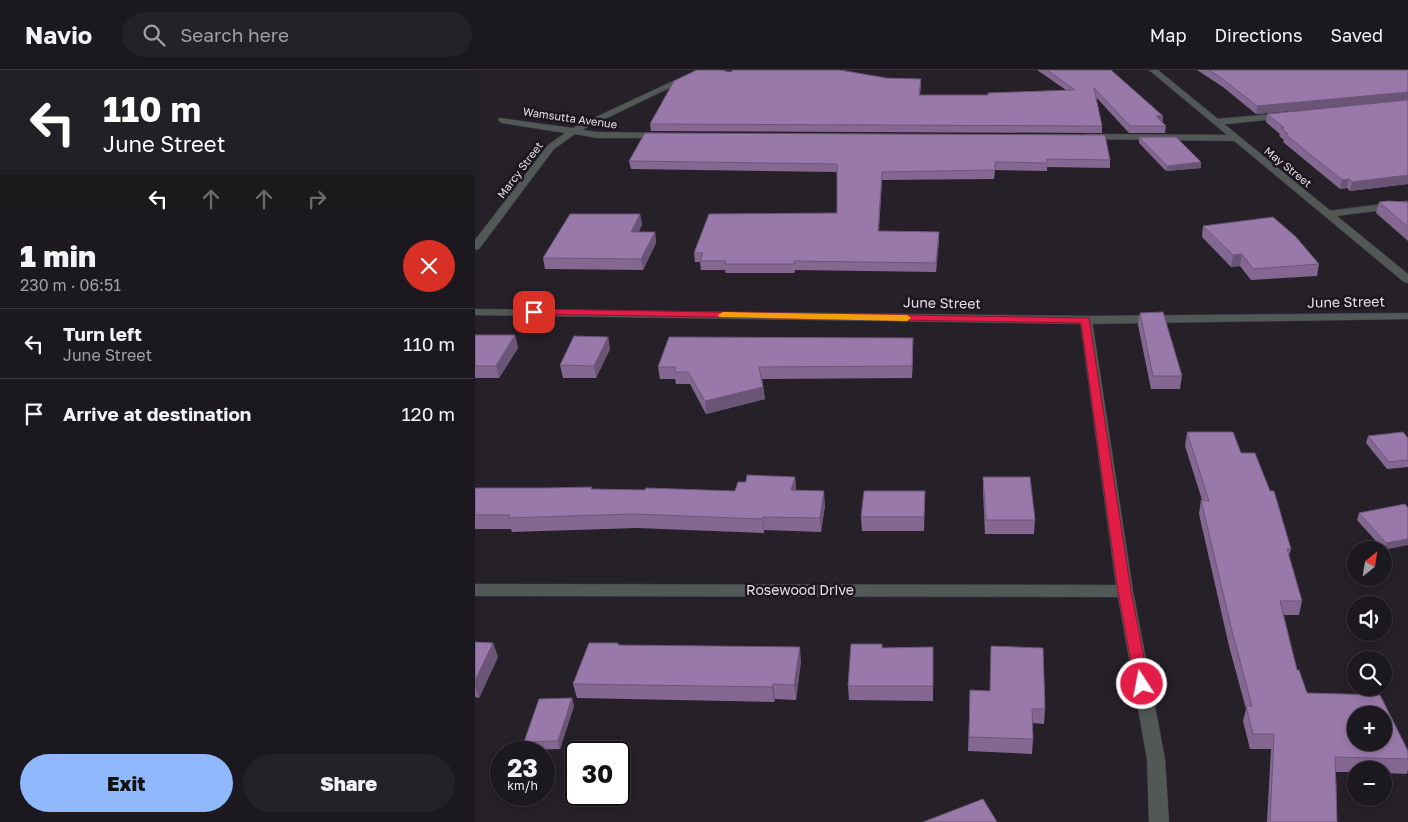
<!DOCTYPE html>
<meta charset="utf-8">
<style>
:root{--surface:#1c181f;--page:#252128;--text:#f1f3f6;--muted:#a0a0a4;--line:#3a373d;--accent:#90b8fd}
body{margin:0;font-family:"Golos Text",sans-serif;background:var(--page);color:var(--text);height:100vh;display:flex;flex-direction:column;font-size:19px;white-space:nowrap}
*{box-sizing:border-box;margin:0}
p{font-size:16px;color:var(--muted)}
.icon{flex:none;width:28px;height:28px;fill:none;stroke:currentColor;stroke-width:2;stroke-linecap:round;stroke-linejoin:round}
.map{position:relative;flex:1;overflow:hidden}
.sheet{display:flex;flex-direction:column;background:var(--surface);width:475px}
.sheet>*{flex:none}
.banner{background:#202124;color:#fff;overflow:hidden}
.needle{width:32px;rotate:30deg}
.buttons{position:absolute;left:872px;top:471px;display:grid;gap:10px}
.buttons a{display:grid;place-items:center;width:45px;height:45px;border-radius:50%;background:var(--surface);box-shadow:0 2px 8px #0003,0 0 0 1px var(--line);font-size:25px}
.speed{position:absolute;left:15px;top:671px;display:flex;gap:10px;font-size:25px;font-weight:700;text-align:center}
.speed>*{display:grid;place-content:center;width:65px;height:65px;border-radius:50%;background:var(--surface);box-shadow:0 2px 8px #0003,0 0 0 1px var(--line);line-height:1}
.speed small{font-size:12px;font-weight:400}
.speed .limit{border:2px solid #111;border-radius:8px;background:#fff;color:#111}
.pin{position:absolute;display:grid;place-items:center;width:42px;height:42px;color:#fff;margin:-21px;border-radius:10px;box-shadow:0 2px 8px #0006}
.me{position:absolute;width:55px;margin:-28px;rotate:349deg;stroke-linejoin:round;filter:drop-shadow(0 0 4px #0008)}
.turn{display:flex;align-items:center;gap:18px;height:105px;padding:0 20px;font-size:22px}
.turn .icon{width:65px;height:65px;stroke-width:2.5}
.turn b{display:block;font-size:35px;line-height:42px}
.lanes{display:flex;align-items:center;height:48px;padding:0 20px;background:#0003;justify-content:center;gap:25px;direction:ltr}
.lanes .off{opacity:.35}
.round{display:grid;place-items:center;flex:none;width:52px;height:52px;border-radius:26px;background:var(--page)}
.summary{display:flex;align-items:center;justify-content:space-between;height:85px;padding:0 20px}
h1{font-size:30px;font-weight:800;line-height:38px}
.cta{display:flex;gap:10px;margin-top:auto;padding:10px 20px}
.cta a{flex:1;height:58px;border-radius:30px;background:var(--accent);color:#111;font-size:20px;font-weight:800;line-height:58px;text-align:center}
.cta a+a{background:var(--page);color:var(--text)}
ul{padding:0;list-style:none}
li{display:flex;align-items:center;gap:15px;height:70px;padding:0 20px;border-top:1px solid var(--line)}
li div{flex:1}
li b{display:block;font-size:19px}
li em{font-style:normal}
header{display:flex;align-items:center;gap:30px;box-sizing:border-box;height:70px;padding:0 25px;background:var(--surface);border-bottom:1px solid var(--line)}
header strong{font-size:24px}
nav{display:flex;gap:28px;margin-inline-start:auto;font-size:18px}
.search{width:350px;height:45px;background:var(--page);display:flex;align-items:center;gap:12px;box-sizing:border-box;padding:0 18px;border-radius:28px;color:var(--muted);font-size:19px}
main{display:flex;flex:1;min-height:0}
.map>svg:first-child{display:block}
</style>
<header>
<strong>Navio</strong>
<div class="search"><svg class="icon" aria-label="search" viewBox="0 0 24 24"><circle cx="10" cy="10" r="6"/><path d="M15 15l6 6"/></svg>Search here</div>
<nav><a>Map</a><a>Directions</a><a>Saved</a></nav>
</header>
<main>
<section class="sheet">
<div class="banner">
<div class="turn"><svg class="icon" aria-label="left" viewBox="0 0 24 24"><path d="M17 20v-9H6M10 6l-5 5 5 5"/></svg><div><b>110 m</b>June Street</div></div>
<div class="lanes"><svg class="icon" aria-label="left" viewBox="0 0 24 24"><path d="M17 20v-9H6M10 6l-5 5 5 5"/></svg><svg class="icon off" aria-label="ahead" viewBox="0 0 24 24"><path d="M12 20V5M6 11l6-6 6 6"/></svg><svg class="icon off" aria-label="ahead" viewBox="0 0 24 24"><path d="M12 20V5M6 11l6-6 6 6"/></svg><svg class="icon off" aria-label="right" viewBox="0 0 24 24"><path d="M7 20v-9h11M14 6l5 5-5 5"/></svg></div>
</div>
<div class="summary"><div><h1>1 min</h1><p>230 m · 06:51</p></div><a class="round" style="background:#d93025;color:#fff"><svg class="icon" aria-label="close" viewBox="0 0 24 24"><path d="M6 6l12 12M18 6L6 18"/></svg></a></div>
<ul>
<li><svg class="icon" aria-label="left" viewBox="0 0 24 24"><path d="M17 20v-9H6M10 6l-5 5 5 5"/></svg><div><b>Turn left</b><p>June Street</p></div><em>110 m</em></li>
<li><svg class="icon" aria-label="arrive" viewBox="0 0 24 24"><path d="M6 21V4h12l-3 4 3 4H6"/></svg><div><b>Arrive at destination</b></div><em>120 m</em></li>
</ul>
<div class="cta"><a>Exit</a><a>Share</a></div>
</section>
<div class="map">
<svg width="933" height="752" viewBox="0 0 933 752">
<rect width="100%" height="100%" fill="#262029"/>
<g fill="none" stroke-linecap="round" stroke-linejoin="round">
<!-- minor casing -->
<g stroke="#413b43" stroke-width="1">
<g id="minor">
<polygon points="222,0 232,0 107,60 122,62 185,63 189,66 188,68 122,68 100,64 79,79 4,179 0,180 0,170 73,75 90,63 27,53 23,50 24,48 97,58"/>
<polygon points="808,43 811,44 811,48 742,55 738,52 742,49"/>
<polygon points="611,64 760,65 764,68 760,71 608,69 607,67"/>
<polygon points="933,131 933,137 853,147 848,144 853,141"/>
<polygon points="611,246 617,250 658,521 690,689 694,752 674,752 672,689 643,527 0,526 0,514 641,515 605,250"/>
</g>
</g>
<!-- tertiary casing -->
<g stroke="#413b43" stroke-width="1">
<g id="tertiary">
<polygon points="674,0 683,0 933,204 933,213 929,212"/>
<polygon points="0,239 611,246 933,243 933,249 611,254 0,245"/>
</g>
</g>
<!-- minor -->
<use href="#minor" fill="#525856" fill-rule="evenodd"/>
<!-- tertiary -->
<use href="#tertiary" fill="#525856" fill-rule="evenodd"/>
</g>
<!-- wall -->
<g fill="#846892">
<polygon points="562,0 636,0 688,52 687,52 691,56 690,63 654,63 621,27 627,56 627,63 176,61 175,54 255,2 446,15 445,25 513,25 513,23 591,20"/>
<polygon points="722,0 933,0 933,114 875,121 872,118 865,119 808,72 809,70 804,66 805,64 791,52 792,44 933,30 781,44 748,17"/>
<polygon points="170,63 635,90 635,98 572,97 572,101 520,100 519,109 407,110 404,161 464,162 464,170 461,202 320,200 319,203 251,203 250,200 226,200 225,192 220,192 219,183 362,143 362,102 156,99 154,91"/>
<polygon points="664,67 726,98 691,101 664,73"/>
<polygon points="904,132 933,132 933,171 901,143"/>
<polygon points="165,144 167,155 163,162 180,162 181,173 168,200 70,199 68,188"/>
<polygon points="728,156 844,194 842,206 776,210 765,196 756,197 727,167"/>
<polygon points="665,243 707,306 705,319 676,319 663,255"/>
<polygon points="0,265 40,265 43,278 24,308 0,308"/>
<polygon points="133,267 135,279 121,308 88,308 85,295"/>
<polygon points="438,280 437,308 287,309 290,329 231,344 215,314 201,314 200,309 185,309 183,297"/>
<polygon points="712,362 766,383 816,479 814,486 827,531 824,545 808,545 822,600 832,623 933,681 933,700 932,704 909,703 909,700 881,700 881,702 861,702 862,752 792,752 796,679 775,679 768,651 771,639 754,576 724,444 726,430 727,430 710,376"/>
<polygon points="893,366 933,368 933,397 912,399 891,373"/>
<polygon points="320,407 321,420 350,435 346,462 289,460 289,463 162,458 37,462 36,459 0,459 0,418 260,421 271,412"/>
<polygon points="508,407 560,450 559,464 510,464 508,421"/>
<polygon points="450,421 449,461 387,461 386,447"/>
<polygon points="930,434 909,480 882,450 884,443"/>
<polygon points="0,572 18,573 23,587 4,628 0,627"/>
<polygon points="143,573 144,575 326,591 321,630 300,629 299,632 102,628 98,614"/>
<polygon points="458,577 458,631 374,630 373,616 407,578"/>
<polygon points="495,620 570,639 569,654 557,653 558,669 557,684 493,681"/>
<polygon points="97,628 99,636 85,679 52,680 49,672"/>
</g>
<!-- shaded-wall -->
<g fill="#6b5577">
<polygon points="933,22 933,30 781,44 782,36"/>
<polygon points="681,46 688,46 688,52 680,53"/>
<polygon points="726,92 726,98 691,101 692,96"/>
<polygon points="407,102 407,110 403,170 403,161"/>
<polygon points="933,105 933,114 875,121 877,112"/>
<polygon points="874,109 872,118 865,119 867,110"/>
<polygon points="165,144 167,155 158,173 156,162"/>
<polygon points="180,162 181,173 168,200 166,189"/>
<polygon points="464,162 464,170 461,202 461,193"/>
<polygon points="767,184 765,196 756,197 758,185"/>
<polygon points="40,265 43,278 24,308 21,296"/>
<polygon points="133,267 135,279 121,308 119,296"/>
<polygon points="438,268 438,280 437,308 437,296"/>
<polygon points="288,317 290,329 231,344 230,331"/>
<polygon points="320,407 321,420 316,420"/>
<polygon points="349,421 350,435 346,462 345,448"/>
<polygon points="288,447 289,460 289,463 287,449"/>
<polygon points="933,469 933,475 909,480 911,473"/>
<polygon points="18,573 23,587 4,628 0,616 0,611"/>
<polygon points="325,577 326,591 321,630 319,615"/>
<polygon points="298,614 300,629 299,632 297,617"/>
<polygon points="97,628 99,636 85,679 83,671"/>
</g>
<!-- building -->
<g fill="#9979aa" stroke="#6b5577" fill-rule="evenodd">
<polygon points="222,0 246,0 255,2 259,0 365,0 411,8 446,9 444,25 513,25 513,23 600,20 572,0 636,0 688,46 681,46 691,56 655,56 619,18 627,56 175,54 199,11"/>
<polygon points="734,0 933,0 933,22 782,36 749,10"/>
<polygon points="933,30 933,105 877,112 874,109 867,110 810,64 813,64 806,58 809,58 792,44"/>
<polygon points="170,63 630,65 635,90 572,89 572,93 520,92 520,100 407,102 403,161 464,162 461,193 319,191 319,194 250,194 251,191 225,191 228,183 219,183 234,144 362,143 362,94 154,91"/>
<polygon points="664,67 701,67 726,92 692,96"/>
<polygon points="913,131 933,132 933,157 904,132"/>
<polygon points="95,144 165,144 156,162 180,162 166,189 68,188"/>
<polygon points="798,147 821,167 844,194 778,199 767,184 758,185 728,156"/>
<polygon points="688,242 707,306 678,306 665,243"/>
<polygon points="0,265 40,265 21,296 0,296"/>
<polygon points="99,266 133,267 119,296 85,295"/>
<polygon points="194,267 438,268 437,296 284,297 288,317 230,331 213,302 199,302 201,297 183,297"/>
<path d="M712,362H758L766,383H780L795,421H799L816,479H812L827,531H805L822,600H824L832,623L905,625L933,681V689L860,687L862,752H795L799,664H778L771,636H777L757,561L726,430L734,431ZM881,645H909V672H881Z"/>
<polygon points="928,362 933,368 933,390 914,392 893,366"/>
<polygon points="272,405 320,407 316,420 349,421 345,448 288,447 287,449 159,444 33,448 35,445 0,445 0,418 71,418 117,417 116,419 170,420 171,418 260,421 263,412 271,412"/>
<polygon points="508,407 555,407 560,450 511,450"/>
<polygon points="389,421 450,421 449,447 386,447"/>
<polygon points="930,434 933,438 933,469 911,473 884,443"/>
<polygon points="0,572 18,573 0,611"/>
<polygon points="114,573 143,573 143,575 325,577 319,615 298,614 297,617 98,614"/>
<polygon points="376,574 407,574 407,578 458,577 458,616 373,616"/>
<polygon points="516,576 568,578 570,639 557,639 558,669 494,667 495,620 515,621"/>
<polygon points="97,628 83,671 49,672 64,629"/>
<polygon points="508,729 522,752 448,752"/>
</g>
<!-- route -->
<polygon fill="#e11d48" stroke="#92132f" points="59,239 614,248 656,521 674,614 672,618 667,620 662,618 660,614 643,521 606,253 56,244 54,242"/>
<!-- slow -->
<polygon fill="#f59e0b" points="248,242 432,245 436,248 432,251 244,247 243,245"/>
<g text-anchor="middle" stroke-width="5" stroke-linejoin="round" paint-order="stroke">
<!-- far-street labels -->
<g font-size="11" fill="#e4e0e6" stroke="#1c161f">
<text transform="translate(95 48) rotate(8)" y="4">Wamsutta Avenue</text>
<text transform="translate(813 97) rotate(39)" y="4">May Street</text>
<text transform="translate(45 100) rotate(-53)" y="4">Marcy Street</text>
</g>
<!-- street labels -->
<g font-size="14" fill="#e4e0e6" stroke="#1c161f">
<text transform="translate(871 232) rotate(-1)" y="5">June Street</text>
<text transform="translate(467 233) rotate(1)" y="5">June Street</text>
<text x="325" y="525">Rosewood Drive</text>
</g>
</g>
</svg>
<div class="buttons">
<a><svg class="needle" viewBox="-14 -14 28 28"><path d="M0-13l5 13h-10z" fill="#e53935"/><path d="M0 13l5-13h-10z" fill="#a0a0a4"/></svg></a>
<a><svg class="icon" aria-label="sound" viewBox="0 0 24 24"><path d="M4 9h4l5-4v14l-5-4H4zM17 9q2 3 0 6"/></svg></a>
<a><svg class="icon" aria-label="search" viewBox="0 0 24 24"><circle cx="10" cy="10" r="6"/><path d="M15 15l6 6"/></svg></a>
<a>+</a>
<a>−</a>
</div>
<div class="speed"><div>23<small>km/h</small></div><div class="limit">30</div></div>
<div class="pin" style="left:59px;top:242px;background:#d93025"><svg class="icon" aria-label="arrive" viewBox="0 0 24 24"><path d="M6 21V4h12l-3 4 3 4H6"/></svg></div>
<svg class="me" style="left:667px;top:614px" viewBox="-20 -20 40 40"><circle r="17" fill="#e11d48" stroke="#fff" stroke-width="3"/><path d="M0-11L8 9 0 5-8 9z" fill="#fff"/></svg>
</div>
</main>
